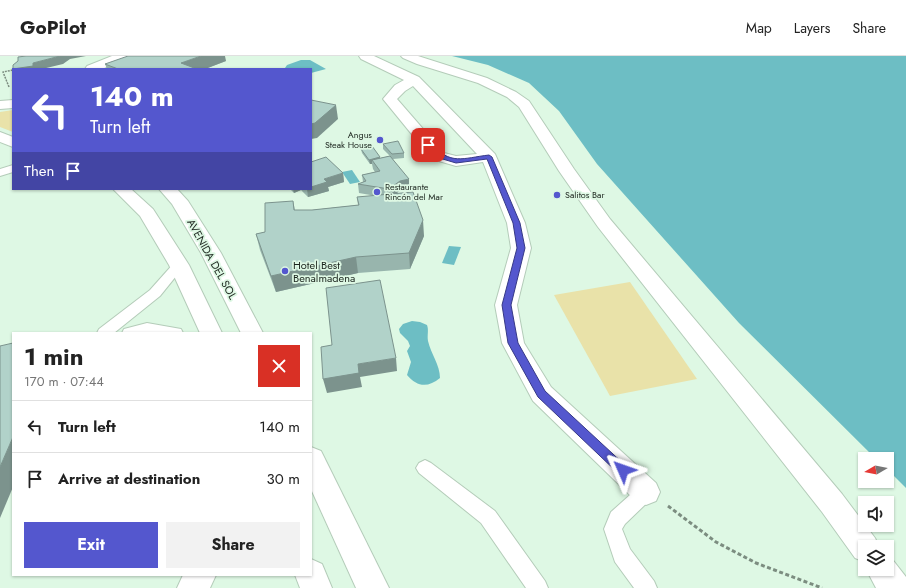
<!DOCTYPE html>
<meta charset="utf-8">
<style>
:root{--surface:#fff;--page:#f2f2f2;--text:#222;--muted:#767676;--line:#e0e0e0;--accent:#5457ce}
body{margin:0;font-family:Jost,sans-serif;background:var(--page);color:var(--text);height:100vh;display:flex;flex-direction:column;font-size:15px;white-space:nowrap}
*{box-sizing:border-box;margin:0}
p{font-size:13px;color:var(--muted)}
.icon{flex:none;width:22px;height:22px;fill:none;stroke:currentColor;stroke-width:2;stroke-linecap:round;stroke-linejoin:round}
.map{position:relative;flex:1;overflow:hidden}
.sheet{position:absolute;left:12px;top:276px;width:300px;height:244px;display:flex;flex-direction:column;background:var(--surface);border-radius:0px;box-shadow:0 1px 3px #0004}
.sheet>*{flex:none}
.hud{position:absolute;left:12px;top:12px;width:300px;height:122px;border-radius:0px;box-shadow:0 1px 3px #0004;background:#5457ce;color:#fff;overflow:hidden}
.needle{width:26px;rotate:260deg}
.buttons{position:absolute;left:858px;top:396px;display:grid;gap:8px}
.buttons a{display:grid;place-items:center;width:36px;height:36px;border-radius:0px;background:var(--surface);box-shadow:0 1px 3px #0004;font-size:20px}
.pin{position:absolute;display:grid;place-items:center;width:34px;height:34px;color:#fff;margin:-17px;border-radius:8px;box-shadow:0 2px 6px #0006}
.me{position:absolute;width:44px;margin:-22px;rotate:313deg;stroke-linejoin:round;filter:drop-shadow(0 0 3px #0008)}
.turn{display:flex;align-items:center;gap:14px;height:84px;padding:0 12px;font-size:18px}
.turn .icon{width:52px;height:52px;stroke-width:2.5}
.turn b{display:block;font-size:28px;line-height:34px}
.then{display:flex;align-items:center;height:38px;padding:0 12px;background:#0003;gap:8px;font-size:15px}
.round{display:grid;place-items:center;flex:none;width:42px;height:42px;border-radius:0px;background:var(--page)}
.headline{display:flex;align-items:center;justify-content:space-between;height:68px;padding:0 12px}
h1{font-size:24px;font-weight:700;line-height:30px}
.button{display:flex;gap:8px;margin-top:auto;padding:8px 12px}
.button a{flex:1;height:46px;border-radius:0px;background:var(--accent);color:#fff;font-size:16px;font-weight:700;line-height:46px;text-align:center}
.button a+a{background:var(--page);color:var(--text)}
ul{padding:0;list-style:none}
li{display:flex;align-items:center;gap:12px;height:52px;padding:0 12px;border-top:1px solid var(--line)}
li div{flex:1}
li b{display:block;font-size:15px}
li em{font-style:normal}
header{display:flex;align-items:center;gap:24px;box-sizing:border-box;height:56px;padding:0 20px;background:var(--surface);border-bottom:1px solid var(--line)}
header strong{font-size:19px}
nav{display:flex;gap:22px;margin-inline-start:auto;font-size:14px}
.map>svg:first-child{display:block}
</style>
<header>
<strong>GoPilot</strong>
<nav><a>Map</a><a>Layers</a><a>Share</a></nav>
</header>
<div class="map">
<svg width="906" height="532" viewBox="0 0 906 532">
<rect width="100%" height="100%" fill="#def8e4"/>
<!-- green -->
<g fill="#e9e2a9">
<polygon points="13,54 13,76 0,71 0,56"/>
<polygon points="630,226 697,323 610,340 554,239"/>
</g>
<!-- water -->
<g fill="#6dbec4">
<polygon points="452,0 906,0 906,432 887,413 887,403 876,403 739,267 597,108 559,55 529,27 488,9"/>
<polygon points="301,4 310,4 326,13 311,17 311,13 285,12 287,9"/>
<polygon points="352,114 360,126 350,128 342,116"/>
<polygon points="449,190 461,191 454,209 442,207"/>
<path d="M412,265L420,266L427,269C429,274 427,279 428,285C431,298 440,309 440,322C428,332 417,331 407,319L411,306L407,295L410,290L408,285L400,277L399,273L403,268Z"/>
</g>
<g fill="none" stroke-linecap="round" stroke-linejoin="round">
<!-- service casing -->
<g stroke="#b4ccb9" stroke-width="2">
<g id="service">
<polygon points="13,109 13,116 0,120 0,113"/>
<polygon points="179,205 185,209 160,240 114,277 97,277 99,273 150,234 175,206"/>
<polygon points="147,267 181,273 183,277 122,277 124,273"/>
<polygon points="425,404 431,407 495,455 545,525 548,532 526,532 481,467 419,417 416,412 419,407"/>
<polygon points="646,428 652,430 655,436 652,442 625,468 622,473 630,493 654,525 657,532 634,532 615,506 604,473 611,456 640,430"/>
</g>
</g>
<!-- pedestrian casing -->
<g stroke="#b4ccb9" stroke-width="2">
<g id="pedestrian">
<polygon points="401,0 418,0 487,22 516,36 529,45 574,113 610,163 842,438 875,482 879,491 865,491 865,506 855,502 822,456 598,171 559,115 519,51 507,41 478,27 417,8 403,2"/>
<polygon points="887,501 892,503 906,521 906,532 876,532 866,513 887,513"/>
</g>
</g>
<!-- minor casing -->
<g stroke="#b4ccb9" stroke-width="2">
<g id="minor">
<polygon points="112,0 128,0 126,3 102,13 85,13 87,10"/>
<path d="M359,0H374L419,21L495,98L525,167L531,192L517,249L524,287L551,331L656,427L660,436L656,445L646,449L636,445L533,345L502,287L495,249L511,192L507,167L483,106L456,110L432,103L383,43L395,29L404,24L361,3ZM413,30L477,98L456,100L444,97L397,43L405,35Z"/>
<polygon points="183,519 216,519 210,532 177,532"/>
</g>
</g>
<!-- primary casing -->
<g stroke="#b4ccb9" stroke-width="2">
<g id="primary">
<polygon points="13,44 13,52 0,53 0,45"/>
<polygon points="0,76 13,81 13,91 0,86"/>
<polygon points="113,133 131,133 153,153 189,209 222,277 200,277 169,209 140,160"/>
<polygon points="159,133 177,133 188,145 221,197 263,277 241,277 201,197 172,148"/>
<polygon points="311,391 321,395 389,532 356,532 311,433"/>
<polygon points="311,503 322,508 332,532 300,532 295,519 311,519"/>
</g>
</g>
<!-- path-far1 -->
<polyline stroke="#7c8d80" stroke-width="1.5" stroke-dasharray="2 1" stroke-linecap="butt" points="9,31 3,16 13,14"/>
<!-- path -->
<polyline stroke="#7c8d80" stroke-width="3" stroke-dasharray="4 2.5" stroke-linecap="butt" points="668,450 716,486 756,507 822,532"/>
<!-- service -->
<use href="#service" fill="#fff" fill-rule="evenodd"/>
<!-- pedestrian -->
<use href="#pedestrian" fill="#fff" fill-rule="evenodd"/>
<!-- minor -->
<use href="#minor" fill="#fff" fill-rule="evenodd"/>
<!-- primary -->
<use href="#primary" fill="#fff" fill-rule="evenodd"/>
</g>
<!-- wall -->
<g fill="#98b5ad">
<polygon points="226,5 205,13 107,13 105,8"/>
<polygon points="383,88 404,97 404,102 393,103 409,132 401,134 395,138 424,180 410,213 358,217 276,236 260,194 256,178 265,176 293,145 295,154 312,154 358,149 357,141 376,140 359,137 358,128 363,126 362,119 375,116 373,113 372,108 370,108 362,97 361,93 380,102 390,100 383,93"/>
<polygon points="343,117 344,126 328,131 329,135 308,141 301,134 294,137 290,133 311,133"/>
</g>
<!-- shaded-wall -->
<g fill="#7c938d">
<polygon points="60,0 86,0 70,3 63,8 42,13 13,13 13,14 13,13 33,7"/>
<polygon points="201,0 225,0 226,5 205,13 183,13 181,7"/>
<polygon points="336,49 338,63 317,82 311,83 311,68"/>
<polygon points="380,101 380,106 372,104 372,108 370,108 369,104"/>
<polygon points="343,117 344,126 328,131 329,135 308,141 307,133 311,133 311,131 324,123"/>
<polygon points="409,123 409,132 401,134 390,142 389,133 400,125"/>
<polygon points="293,133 301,133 301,134 294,137"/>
<polygon points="423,164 424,180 410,213 409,197"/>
<polygon points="356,201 358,217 276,236 271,220"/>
<polygon points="396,302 397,315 360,321 362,331 327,337 323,323 358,308"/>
<polygon points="13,381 13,431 0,462 0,411"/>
</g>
<!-- building -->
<g fill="#b1d2c9" stroke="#7c938d">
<polygon points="26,0 60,0 33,7 33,10 13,13 13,9 18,5 18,1"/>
<polygon points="128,0 201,0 181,7 197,13 118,13 105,8"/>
<polygon points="311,44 336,49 315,67 311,68"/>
<polygon points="398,85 404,97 392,98 383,88"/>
<polygon points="372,90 380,101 369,104 361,93"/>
<polygon points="390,100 409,123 400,125 389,133 358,128 366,125 362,119 380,115 372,104"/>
<polygon points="326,101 343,117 324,123 327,126 311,131 311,106"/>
<polygon points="413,136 423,164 409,197 356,201 271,220 256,178 265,176 265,147 293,145 294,154 312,154 359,149 357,141"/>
<polygon points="380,224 396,302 358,308 359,317 323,323 321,291 332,289 326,232"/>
<polygon points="13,287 13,381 0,411 0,290"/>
</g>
<!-- route -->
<path fill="#5457ce" stroke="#373986" d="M426,87H431C450,110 463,102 489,99L492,101L520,167L525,192L511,249L518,287L545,335L627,411L628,414L627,418L623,419L619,418L538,341L508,287L502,249L517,192L513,167L487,103L456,107L436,101L425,89Z"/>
<!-- markers -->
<g fill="#5457ce" stroke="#def8e4" stroke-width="1.5">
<circle cx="380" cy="84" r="4"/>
<circle cx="377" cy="136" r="4"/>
<circle cx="557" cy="139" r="4"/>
<circle cx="285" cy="215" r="4"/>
</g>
<g text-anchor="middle" stroke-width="3.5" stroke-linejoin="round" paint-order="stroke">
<!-- far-poi labels -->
<g font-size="9" fill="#1b241d" stroke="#def8e4" text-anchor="start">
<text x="372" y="82" text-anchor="end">Angus<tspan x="372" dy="10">Steak House</tspan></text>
<text x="385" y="134">Restaurante<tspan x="385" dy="10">Rincón del Mar</tspan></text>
<text x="565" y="142">Salitos Bar</text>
</g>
<!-- street labels -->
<g font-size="11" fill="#1b241d" stroke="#def8e4">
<text transform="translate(212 203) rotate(61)" y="4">AVENIDA DEL SOL</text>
</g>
<!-- poi labels -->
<g font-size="11" fill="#1b241d" stroke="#def8e4" text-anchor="start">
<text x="293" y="213">Hotel Best<tspan x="293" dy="13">Benalmadena</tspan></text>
</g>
</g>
</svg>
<div class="buttons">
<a><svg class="needle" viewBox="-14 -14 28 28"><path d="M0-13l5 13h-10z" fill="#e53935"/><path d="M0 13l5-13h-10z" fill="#767676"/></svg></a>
<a><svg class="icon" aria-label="sound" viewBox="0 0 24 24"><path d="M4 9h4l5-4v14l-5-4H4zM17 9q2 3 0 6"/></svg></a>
<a><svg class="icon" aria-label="layers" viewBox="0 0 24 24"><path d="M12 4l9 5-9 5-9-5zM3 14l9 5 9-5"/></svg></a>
</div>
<div class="pin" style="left:428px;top:89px;background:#d93025"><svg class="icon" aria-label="arrive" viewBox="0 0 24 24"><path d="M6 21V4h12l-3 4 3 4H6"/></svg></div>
<svg class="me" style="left:623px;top:414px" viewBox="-20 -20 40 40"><path d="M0-17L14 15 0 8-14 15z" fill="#5457ce" stroke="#fff" stroke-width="4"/></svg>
<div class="hud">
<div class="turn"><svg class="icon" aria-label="left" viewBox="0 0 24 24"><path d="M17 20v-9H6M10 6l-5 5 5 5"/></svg><div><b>140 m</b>Turn left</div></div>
<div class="then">Then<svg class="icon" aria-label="arrive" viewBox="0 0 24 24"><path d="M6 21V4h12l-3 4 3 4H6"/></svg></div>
</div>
<section class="sheet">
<div class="headline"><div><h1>1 min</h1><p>170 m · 07:44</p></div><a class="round" style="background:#d93025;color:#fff"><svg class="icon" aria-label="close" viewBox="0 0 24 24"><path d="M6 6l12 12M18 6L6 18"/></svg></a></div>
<ul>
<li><svg class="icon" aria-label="left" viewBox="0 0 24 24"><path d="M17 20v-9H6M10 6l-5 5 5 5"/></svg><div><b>Turn left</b></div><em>140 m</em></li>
<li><svg class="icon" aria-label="arrive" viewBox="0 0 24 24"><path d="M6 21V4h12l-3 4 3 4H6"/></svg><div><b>Arrive at destination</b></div><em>30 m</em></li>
</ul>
<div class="button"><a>Exit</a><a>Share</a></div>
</section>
</div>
